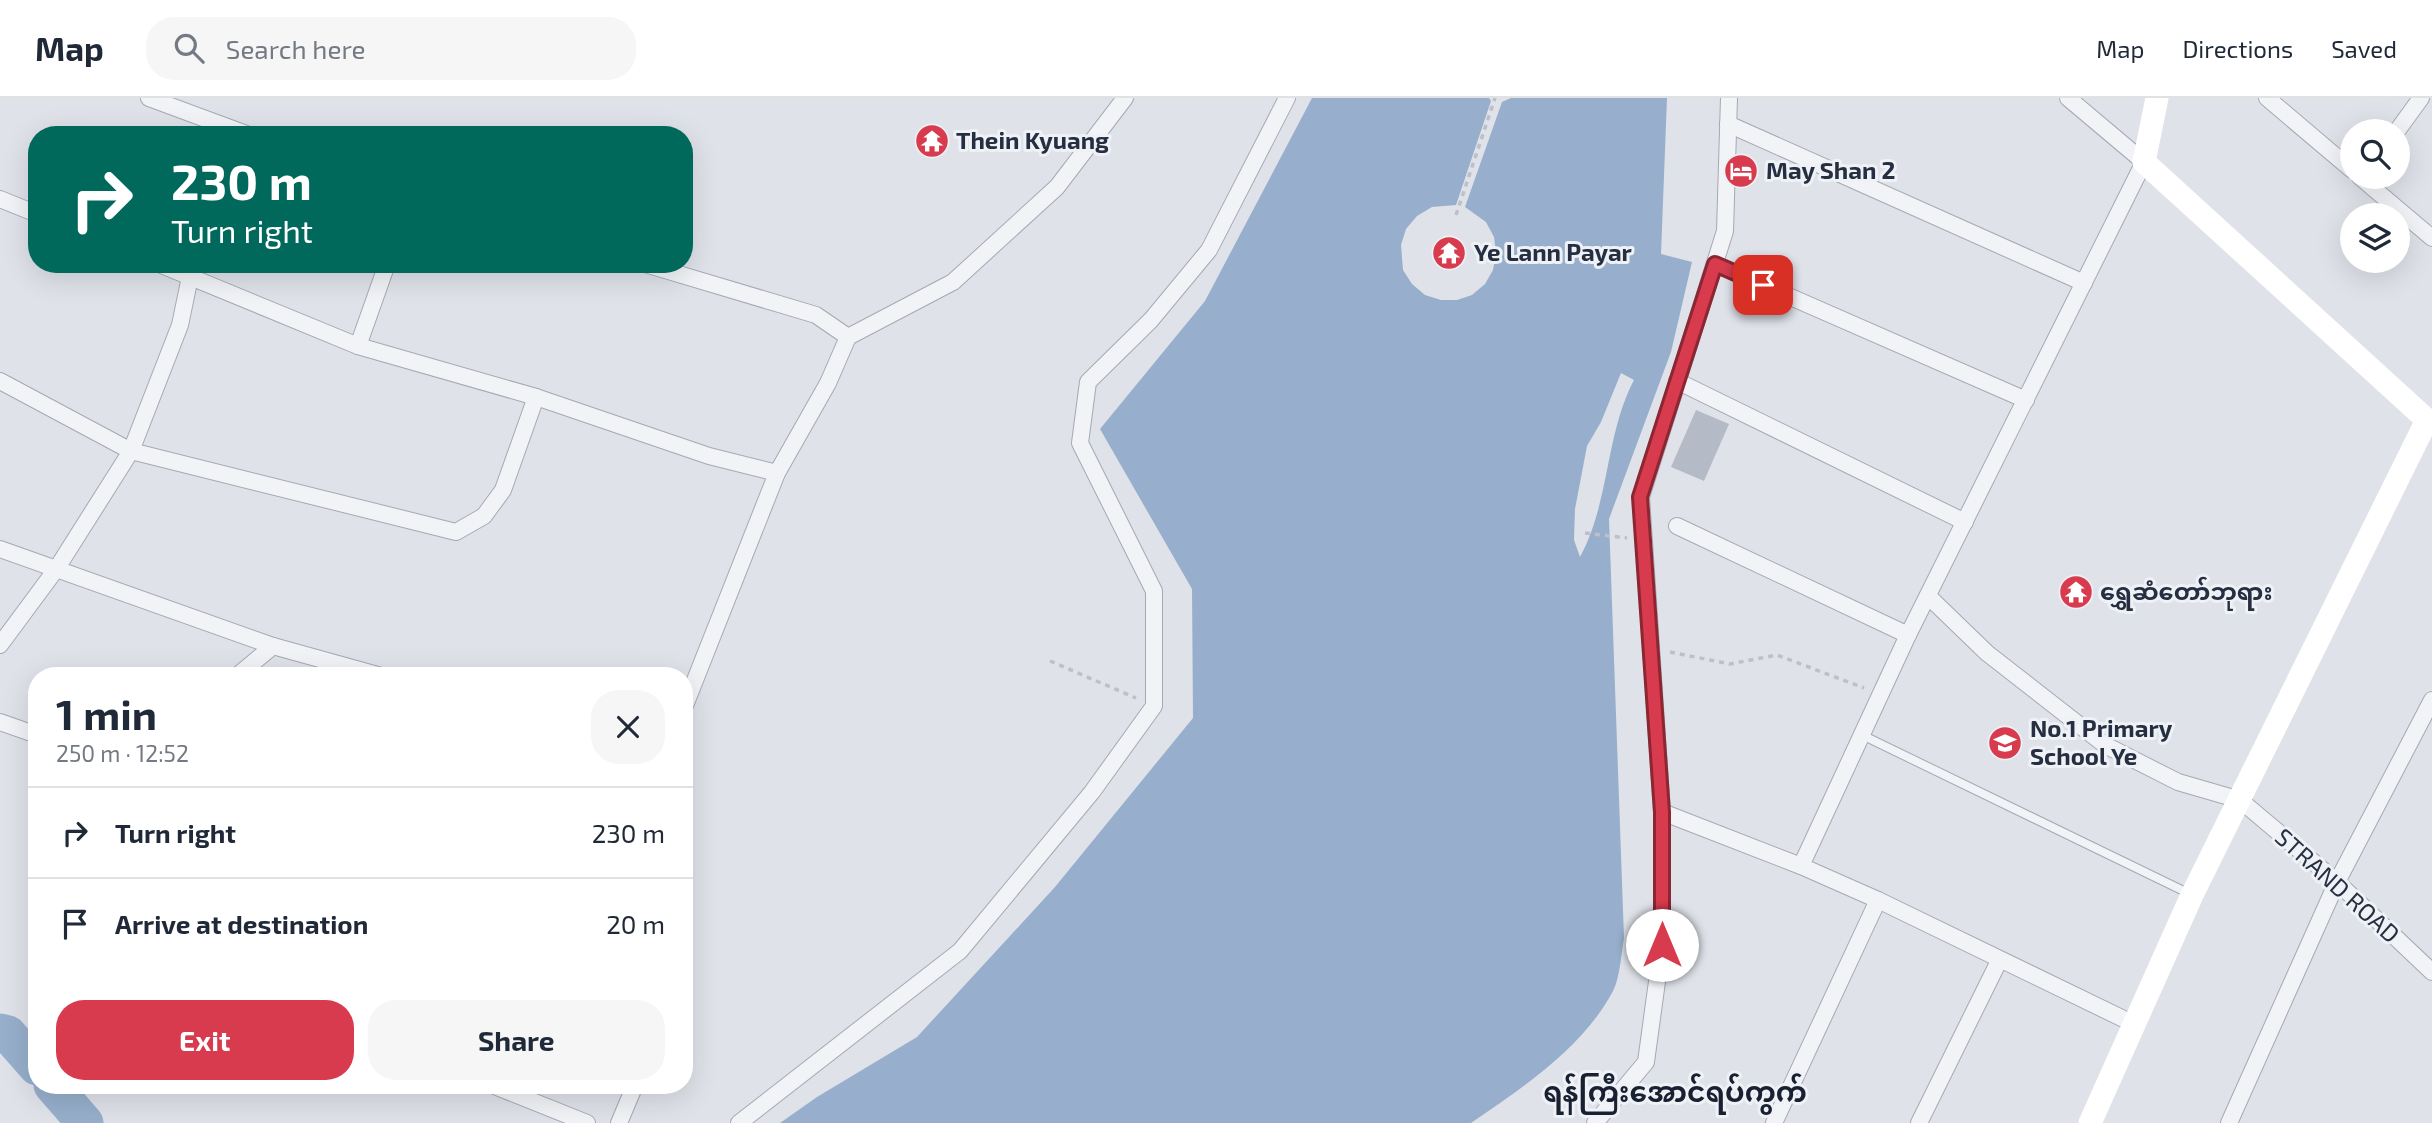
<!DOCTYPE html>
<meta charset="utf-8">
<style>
:root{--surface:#fff;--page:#f6f6f7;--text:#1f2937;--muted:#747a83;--line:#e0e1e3;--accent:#d73b4d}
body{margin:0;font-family:"Exo 2","Noto Sans Myanmar",sans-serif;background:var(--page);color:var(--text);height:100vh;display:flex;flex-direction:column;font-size:26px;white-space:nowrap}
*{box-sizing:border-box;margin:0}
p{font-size:23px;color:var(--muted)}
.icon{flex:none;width:38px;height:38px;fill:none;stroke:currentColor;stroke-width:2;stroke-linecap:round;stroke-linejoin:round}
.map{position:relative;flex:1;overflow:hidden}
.sheet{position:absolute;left:28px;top:569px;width:665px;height:427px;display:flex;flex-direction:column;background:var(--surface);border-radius:28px;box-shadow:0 7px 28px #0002}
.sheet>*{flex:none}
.guide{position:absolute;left:28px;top:28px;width:665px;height:147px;border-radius:28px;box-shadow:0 7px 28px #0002;background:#00695c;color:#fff;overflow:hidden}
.controls{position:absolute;left:2340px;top:21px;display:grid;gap:14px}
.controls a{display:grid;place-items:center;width:70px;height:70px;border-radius:50%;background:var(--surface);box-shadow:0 7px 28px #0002;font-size:35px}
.pin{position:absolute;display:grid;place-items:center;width:60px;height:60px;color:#fff;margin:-30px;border-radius:14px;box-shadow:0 4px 10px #0006}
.me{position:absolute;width:77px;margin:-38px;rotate:0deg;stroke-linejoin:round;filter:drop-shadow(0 0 5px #0008)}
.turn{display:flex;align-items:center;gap:24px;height:147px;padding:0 28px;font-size:32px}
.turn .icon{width:91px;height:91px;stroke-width:2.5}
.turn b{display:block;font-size:49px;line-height:60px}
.round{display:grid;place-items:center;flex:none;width:74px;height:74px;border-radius:28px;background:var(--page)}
.headline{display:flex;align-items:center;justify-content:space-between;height:119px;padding:0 28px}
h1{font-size:42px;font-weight:700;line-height:52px}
.primary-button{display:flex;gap:14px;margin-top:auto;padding:14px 28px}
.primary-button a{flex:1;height:80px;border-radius:28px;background:var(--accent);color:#fff;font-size:28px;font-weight:700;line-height:80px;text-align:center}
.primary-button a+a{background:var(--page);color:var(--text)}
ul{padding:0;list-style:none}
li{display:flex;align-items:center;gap:21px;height:91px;padding:0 28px;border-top:2px solid var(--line)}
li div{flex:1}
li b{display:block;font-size:26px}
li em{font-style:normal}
header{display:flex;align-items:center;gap:42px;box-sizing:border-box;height:98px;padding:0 35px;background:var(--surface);border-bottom:2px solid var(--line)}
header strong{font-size:33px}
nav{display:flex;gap:38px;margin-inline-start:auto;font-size:24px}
.search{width:490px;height:63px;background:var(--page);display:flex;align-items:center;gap:18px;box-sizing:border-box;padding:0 24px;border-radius:28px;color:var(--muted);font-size:26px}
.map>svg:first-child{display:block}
</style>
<header>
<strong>Map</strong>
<div class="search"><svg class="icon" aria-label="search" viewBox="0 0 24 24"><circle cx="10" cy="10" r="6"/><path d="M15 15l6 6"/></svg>Search here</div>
<nav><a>Map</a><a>Directions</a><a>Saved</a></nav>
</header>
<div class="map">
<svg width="2432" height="1025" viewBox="0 0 2432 1025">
<rect width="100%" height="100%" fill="#dfe2e9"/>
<!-- water -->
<path fill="#97afcc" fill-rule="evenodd" d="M1312,0H1667L1661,156L1692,164L1671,254L1609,421L1624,840C1621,857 1620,879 1613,893C1583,950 1522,990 1471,1025H780L817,999L917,939L1055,789L1193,620L1192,491L1100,331L1205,203ZM1621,275L1634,282C1605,337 1610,404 1580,459L1574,442L1575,411L1587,348L1601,324Z"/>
<!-- pier -->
<polygon fill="#dfe2e9" points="1489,0 1511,0 1502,4 1465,109 1486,124 1494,139 1496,155 1493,172 1485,186 1472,197 1457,202 1441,202 1425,197 1412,186 1403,172 1401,147 1406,131 1417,118 1432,109 1456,107 1491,3"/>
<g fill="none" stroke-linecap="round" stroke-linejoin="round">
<!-- river -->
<g stroke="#97afcc" stroke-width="37">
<polyline points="0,934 8,936 37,969"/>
<polyline points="52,987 85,1025"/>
</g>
</g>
<!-- building -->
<polygon fill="#b5bbc6" points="1696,312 1729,326 1704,383 1671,369"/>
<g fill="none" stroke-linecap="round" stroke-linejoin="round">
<!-- lane casing -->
<g stroke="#a4a9b3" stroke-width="10">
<polyline id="lane" points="1862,637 2190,796"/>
</g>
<!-- street casing -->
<g stroke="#a4a9b3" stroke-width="18">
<g id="street">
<polyline points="149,0 249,37"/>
<polyline points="2267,0 2352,72"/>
<polyline points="1728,26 2084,185"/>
<polyline points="2397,33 2421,0"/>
<polyline points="2360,79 2432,140"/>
<polyline points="0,101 37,116"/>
<polyline points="159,166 358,248 536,299 709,358 777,375"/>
<polyline points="645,166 816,217 848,239"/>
<polyline points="1715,166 2026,302"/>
<polyline points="358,248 387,166"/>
<polyline points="0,283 131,353 456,434 484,418 503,392 536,299"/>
<polyline points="1677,283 1965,424"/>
<polyline points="1677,428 1908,537"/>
<polyline points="0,451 273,548 381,578"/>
<polyline points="1928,498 1987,555 2105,647 2178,684 2240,702 2337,784 2432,874"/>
<polyline points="0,547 57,470 131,353 180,227 190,179"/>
<polyline points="237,578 273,548"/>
<polyline points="684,610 777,375 828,285 848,239 953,184 1057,89 1125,0"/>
<polyline points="0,624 37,637"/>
<polyline points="1662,714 1641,399 1725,133 1729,0"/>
<polyline points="1801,768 1908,537 2144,64 2068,0"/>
<polyline points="492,987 587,1025"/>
<polyline points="619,1025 635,987"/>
<polyline points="739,1025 960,853 1092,694 1154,608 1154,493 1080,345 1088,284 1151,222 1209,152 1287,0"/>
<polyline points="1595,1025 1646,964 1662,847 1662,714 1801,768 1878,802 2134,926"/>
<polyline points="1774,1025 1878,802"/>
<polyline points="1919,1025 1999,863"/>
<polyline points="2229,1025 2337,784 2432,602"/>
</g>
</g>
<!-- path -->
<g stroke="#bdc0c8" stroke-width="3.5" stroke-dasharray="5 5" stroke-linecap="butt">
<polyline points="1456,117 1495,0"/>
<polyline points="1585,435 1627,440"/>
<polyline points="1670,554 1730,566 1777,557 1864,590"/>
<polyline points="1050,563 1136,600"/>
</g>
<!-- lane -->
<use href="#lane" stroke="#f2f3f7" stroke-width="8"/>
<!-- street -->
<use href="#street" stroke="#f2f3f7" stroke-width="16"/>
<!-- secondary -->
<polyline stroke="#fff" stroke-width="23" points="2090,1025 2192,797 2427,322 2144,64 2157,0"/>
</g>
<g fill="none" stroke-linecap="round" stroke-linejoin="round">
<!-- route casing -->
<g stroke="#8c2632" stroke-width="18">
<polyline id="route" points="1662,847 1662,714 1640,399 1715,166 1763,187"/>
</g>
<!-- route -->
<use href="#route" stroke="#d73b4d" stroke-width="12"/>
</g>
<!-- icons -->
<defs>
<g id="temple-disc" transform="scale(1.75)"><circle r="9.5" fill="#d73b4d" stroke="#eef1f6"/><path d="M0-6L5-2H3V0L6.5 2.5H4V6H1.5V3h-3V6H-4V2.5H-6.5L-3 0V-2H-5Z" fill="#fff"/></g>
<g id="hotel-disc" transform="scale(1.75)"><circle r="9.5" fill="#d73b4d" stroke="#eef1f6"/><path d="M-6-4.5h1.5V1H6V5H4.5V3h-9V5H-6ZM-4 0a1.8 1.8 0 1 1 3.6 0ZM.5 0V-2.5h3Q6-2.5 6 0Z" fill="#fff"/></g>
<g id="school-disc" transform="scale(1.75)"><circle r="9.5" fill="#d73b4d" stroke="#eef1f6"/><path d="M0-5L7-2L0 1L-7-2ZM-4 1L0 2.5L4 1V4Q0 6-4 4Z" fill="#fff"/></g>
</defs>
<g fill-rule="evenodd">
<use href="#temple-disc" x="932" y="43"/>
<use href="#hotel-disc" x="1741" y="73"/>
<use href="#temple-disc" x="1449" y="155"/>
<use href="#temple-disc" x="2076" y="494"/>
<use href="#school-disc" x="2005" y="645"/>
</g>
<g text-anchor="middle" stroke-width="6" stroke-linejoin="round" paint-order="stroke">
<!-- poi labels -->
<g font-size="24" font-weight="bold" fill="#262f41" stroke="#eef1f6" text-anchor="start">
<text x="956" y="51">Thein Kyuang</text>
<text x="1766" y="81">May Shan 2</text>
<text x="1474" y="163">Ye Lann Payar</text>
<text x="2100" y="502">ရွှေဆံတော်ဘုရား</text>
<text x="2030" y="639">No.1 Primary<tspan x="2030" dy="28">School Ye</tspan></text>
</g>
<!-- street labels -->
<g font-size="24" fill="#262f41" stroke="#eef1f6">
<text transform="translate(2337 788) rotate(42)" y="8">STRAND ROAD</text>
</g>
<!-- quarter labels -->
<g font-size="28" font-weight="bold" fill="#192032" stroke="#eef1f6">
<text x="1675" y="1004">ရန်ကြီးအောင်ရပ်ကွက်</text>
</g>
</g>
</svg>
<div class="controls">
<a><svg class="icon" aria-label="search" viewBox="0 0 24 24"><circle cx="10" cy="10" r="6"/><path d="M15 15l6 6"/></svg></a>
<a><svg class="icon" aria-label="layers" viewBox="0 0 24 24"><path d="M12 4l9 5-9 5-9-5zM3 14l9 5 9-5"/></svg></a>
</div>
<div class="pin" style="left:1763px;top:187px;background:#d93025"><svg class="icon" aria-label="arrive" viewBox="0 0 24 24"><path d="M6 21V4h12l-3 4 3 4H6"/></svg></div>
<svg class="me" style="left:1662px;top:847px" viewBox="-20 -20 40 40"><circle r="19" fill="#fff"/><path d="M0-13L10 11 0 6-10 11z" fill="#d73b4d"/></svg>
<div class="guide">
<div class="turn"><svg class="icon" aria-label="right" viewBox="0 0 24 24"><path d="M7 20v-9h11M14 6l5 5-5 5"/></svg><div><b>230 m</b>Turn right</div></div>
</div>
<section class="sheet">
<div class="headline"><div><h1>1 min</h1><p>250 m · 12:52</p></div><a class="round"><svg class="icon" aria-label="close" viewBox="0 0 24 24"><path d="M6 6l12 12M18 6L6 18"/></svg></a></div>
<ul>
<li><svg class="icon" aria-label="right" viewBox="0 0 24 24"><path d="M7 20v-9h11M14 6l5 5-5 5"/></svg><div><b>Turn right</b></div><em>230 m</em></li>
<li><svg class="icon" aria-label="arrive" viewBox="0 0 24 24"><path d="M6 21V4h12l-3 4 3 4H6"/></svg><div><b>Arrive at destination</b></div><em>20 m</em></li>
</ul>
<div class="primary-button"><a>Exit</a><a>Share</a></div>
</section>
</div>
